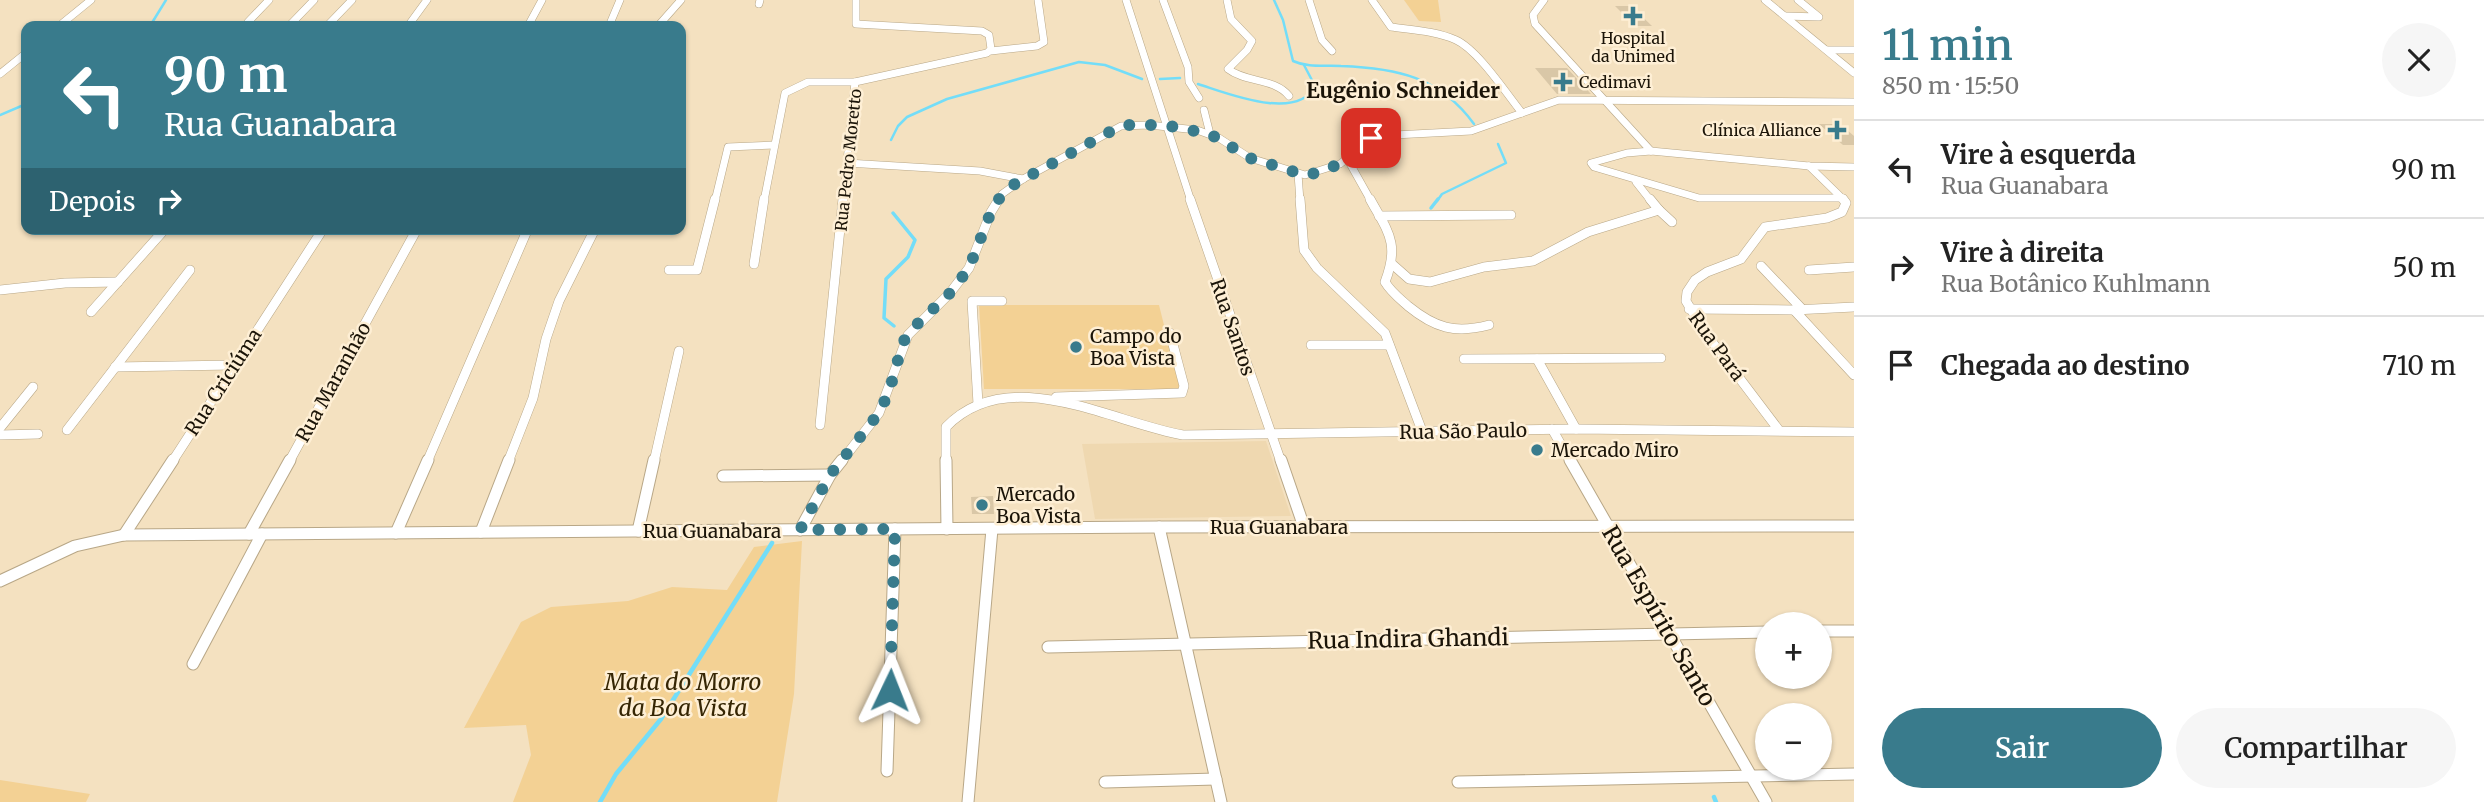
<!DOCTYPE html>
<html lang="pt">
<meta charset="utf-8">
<style>
:root{--surface:#fff;--page:#f6f6f6;--text:#222;--muted:#767676;--line:#e0e0e0;--accent:#397b8c}
body{margin:0;font-family:Merriweather,serif;background:var(--page);color:var(--text);height:100vh;display:flex;flex-direction:column;font-size:26px;white-space:nowrap}
*{box-sizing:border-box;margin:0}
p{font-size:23px;color:var(--muted)}
.icon{flex:none;width:38px;height:38px;fill:none;stroke:currentColor;stroke-width:2;stroke-linecap:round;stroke-linejoin:round}
.map{position:relative;flex:1;overflow:hidden}
.side{display:flex;flex-direction:column;background:var(--surface);width:630px}
.side>*{flex:none}
.banner{position:absolute;left:21px;top:21px;width:665px;height:214px;border-radius:14px;box-shadow:0 2px 5px #0004;background:#397b8c;color:#fff;overflow:hidden}
.tools{position:absolute;left:1755px;top:612px;display:grid;gap:14px}
.tools a{display:grid;place-items:center;width:77px;height:77px;border-radius:50%;background:var(--surface);box-shadow:0 2px 5px #0004;font-size:35px}
.pin{position:absolute;display:grid;place-items:center;width:60px;height:60px;color:#fff;margin:-30px;border-radius:14px;box-shadow:0 4px 10px #0006}
.me{position:absolute;width:77px;margin:-38px;rotate:2deg;stroke-linejoin:round;filter:drop-shadow(0 0 5px #0008)}
.turn{display:flex;align-items:center;gap:24px;height:147px;padding:0 28px;font-size:32px}
.turn .icon{width:91px;height:91px;stroke-width:2.5}
.turn b{display:block;font-size:49px;line-height:60px}
.then{display:flex;align-items:center;height:66px;padding:0 28px;background:#0003;gap:14px;font-size:26px}
.round{display:grid;place-items:center;flex:none;width:74px;height:74px;border-radius:37px;background:var(--page)}
.overview{display:flex;align-items:center;justify-content:space-between;height:119px;padding:0 28px}
h1{font-size:42px;font-weight:600;line-height:52px;color:var(--accent)}
.primary-button{display:flex;gap:14px;margin-top:auto;padding:14px 28px}
.primary-button a{flex:1;height:80px;border-radius:42px;background:var(--accent);color:#fff;font-size:28px;font-weight:600;line-height:80px;text-align:center}
.primary-button a+a{background:var(--page);color:var(--text)}
ul{padding:0;list-style:none}
li{display:flex;align-items:center;gap:21px;height:98px;padding:0 28px;border-top:2px solid var(--line)}
li div{flex:1}
li b{display:block;font-size:26px}
li em{font-style:normal}
main{display:flex;flex:1;min-height:0}
.map>svg:first-child{display:block}
</style>
<main>
<div class="map">
<svg width="1854" height="802" viewBox="0 0 1854 802">
<rect width="100%" height="100%" fill="#f4e1c0"/>
<!-- built -->
<polygon fill="#efd8b0" points="1266,441 1291,516 1095,519 1082,444"/>
<!-- green -->
<g fill="#f3d194">
<polygon points="1404,0 1438,0 1441,22 1419,21"/>
<polygon points="979,305 1159,305 1180,389 984,389"/>
<polygon points="802,541 794,694 777,802 513,802 531,755 526,725 464,728 521,622 551,607 628,601 672,587 727,590 754,547"/>
<polygon points="0,780 90,794 86,802 0,802"/>
</g>
<g fill="none" stroke-linecap="round" stroke-linejoin="round">
<!-- stream-far2 -->
<g stroke="#73ddf8" stroke-width="2.5">
<path d="M1274,0L1283,20L1293,61C1308,68 1325,65 1341,66C1397,68 1440,77 1474,124"/>
<polyline points="150,26 166,0"/>
<polyline points="1160,79 1180,78"/>
<path d="M1198,84C1227,93 1297,122 1315,86L1304,65"/>
<polyline points="0,115 26,104"/>
<polyline points="891,140 898,126 907,117 947,99 1079,62 1105,65 1142,79"/>
<polyline points="1437,201 1442,194 1506,163 1498,144"/>
</g>
<!-- stream-far1 -->
<g stroke="#73ddf8" stroke-width="3.5">
<polyline points="1431,208 1438,199"/>
<polyline points="893,213 915,240 908,257 886,279 884,318 894,326"/>
</g>
<!-- stream -->
<g stroke="#73ddf8" stroke-width="4.5">
<polyline points="1714,797 1716,802"/>
<polyline points="600,802 616,774 661,719 772,543"/>
</g>
</g>
<!-- building -->
<g fill="#d9c7a7">
<polygon points="1615,6 1631,6 1652,26 1635,26"/>
<polygon points="1535,68 1567,68 1591,94 1557,94"/>
<polygon points="1819,124 1840,124 1854,136 1854,145 1843,145"/>
<polygon points="993,496 994,514 972,514 971,497"/>
</g>
<g fill="none" stroke-linecap="round" stroke-linejoin="round">
<!-- minor-far2 casing -->
<g stroke="#b8a787" stroke-width="8">
<g id="minor-far2">
<polyline points="1126,0 1191,201"/>
<polyline points="1163,0 1188,67 1189,82 1199,98"/>
<path d="M1227,0L1231,19L1252,41L1247,50L1228,69C1246,83 1275,78 1289,96"/>
<polyline points="1309,0 1322,40 1332,51"/>
<path d="M1372,0L1391,27C1412,30 1436,31 1456,40C1478,50 1506,93 1522,113"/>
<polyline points="1544,0 1533,15 1535,24 1651,151"/>
<polyline points="1765,0 1854,73"/>
<polyline points="759,4 760,0"/>
<polyline points="1785,16 1819,17 1798,0"/>
<polyline points="248,22 269,0"/>
<polyline points="59,26 91,0"/>
<polyline points="289,26 314,0"/>
<polyline points="327,26 352,0"/>
<polyline points="408,26 427,0"/>
<polyline points="528,26 542,0"/>
<polyline points="609,26 620,0"/>
<polyline points="658,26 681,0"/>
<polyline points="1827,50 1854,50"/>
<polyline points="991,51 1037,46 1044,42 1038,0"/>
<polyline points="0,74 26,53"/>
<polyline points="1204,110 1210,134"/>
<polyline points="1348,160 1371,201"/>
<polyline points="847,163 980,171 1023,179"/>
<polyline points="1809,166 1845,201"/>
<polyline points="1298,174 1300,201"/>
<polyline points="1636,182 1651,201"/>
<polyline points="1843,198 1699,198 1594,167 1591,163 1627,153 1651,151 1809,166 1854,167"/>
<polyline points="715,201 728,147 774,145"/>
<polyline points="764,201 785,93 808,82 855,82"/>
<polyline points="843,201 855,82 987,53 991,49 989,35 982,31 856,24 856,0"/>
<polyline points="998,201 1002,194 1023,179 1121,126 1149,125 1197,130 1219,138 1250,158 1305,175 1340,164 1375,136 1471,131 1559,100 1854,102"/>
</g>
</g>
<!-- minor-far1 casing -->
<g stroke="#b8a787" stroke-width="10">
<g id="minor-far1">
<polyline points="1190,199 1281,462"/>
<polyline points="1300,199 1304,250 1317,268 1385,333 1422,431"/>
<path d="M1370,199C1388,232 1400,243 1385,282C1391,292 1399,298 1408,306C1435,328 1455,334 1489,325"/>
<polyline points="1659,210 1672,222"/>
<polyline points="1379,216 1511,215"/>
<polyline points="165,230 298,229"/>
<polyline points="754,264 764,199"/>
<polyline points="1392,264 1409,279 1430,282 1484,267 1533,261 1588,232 1659,210 1650,199"/>
<polyline points="1761,266 1803,310"/>
<polyline points="669,270 697,270 715,199"/>
<polyline points="1809,270 1854,267"/>
<polyline points="0,290 65,283 118,282"/>
<polyline points="1689,309 1794,310 1854,307"/>
<polyline points="1794,310 1854,375"/>
<polyline points="91,312 165,229"/>
<polyline points="1311,345 1389,345"/>
<polyline points="1464,359 1661,358"/>
<polyline points="1537,359 1576,429"/>
<polyline points="115,367 233,365"/>
<polyline points="1056,397 1182,393 1184,386 1170,333"/>
<polyline points="978,404 972,301 1002,301"/>
<polyline points="820,425 843,199"/>
<polyline points="0,428 33,387"/>
<polyline points="1552,429 1571,462"/>
<polyline points="1778,429 1706,334 1686,301 1687,292 1695,280 1707,272 1741,259 1765,227 1827,218 1842,212 1846,203 1843,199"/>
<polyline points="67,430 190,270"/>
<polyline points="0,435 38,434"/>
<polyline points="172,462 323,229"/>
<polyline points="289,462 417,229"/>
<polyline points="427,462 526,233"/>
<polyline points="508,462 533,398 546,339 559,301 595,229"/>
<polyline points="654,462 679,351"/>
<polyline points="841,462 879,413 908,335 950,293 969,268 991,212 999,199"/>
<path d="M946,462V427C1009,362 1110,422 1183,435L1576,429L1854,432"/>
</g>
</g>
<!-- minor casing -->
<g stroke="#b8a787" stroke-width="13">
<g id="minor">
<polyline points="946,460 947,529"/>
<polyline points="1281,460 1304,527"/>
<polyline points="1570,460 1766,802"/>
<polyline points="723,476 830,475"/>
<polyline points="1159,527 1221,802"/>
<polyline points="800,530 830,475 842,460"/>
<polyline points="638,531 654,460"/>
<polyline points="481,532 509,460"/>
<polyline points="396,533 428,460"/>
<polyline points="249,534 290,460"/>
<polyline points="124,535 173,460"/>
<polyline points="0,581 75,546 124,535 1159,527 1854,526"/>
<polyline points="1820,631 1854,631"/>
<polyline points="1048,647 1768,632"/>
<polyline points="193,664 262,534"/>
<polyline points="887,771 895,529"/>
<polyline points="1105,782 1216,779"/>
<polyline points="1458,782 1854,774"/>
<polyline points="968,802 992,529"/>
</g>
</g>
<!-- minor-far2 -->
<use href="#minor-far2" stroke="#fff" stroke-width="7"/>
<!-- minor-far1 -->
<use href="#minor-far1" stroke="#fff" stroke-width="9"/>
<!-- minor -->
<use href="#minor" stroke="#fff" stroke-width="11"/>
</g>
<g fill="none" stroke-linecap="round" stroke-linejoin="round">
<!-- route -->
<polyline stroke="#397b8c" stroke-width="12" stroke-dasharray="0 21.6" points="890,690 895,529 800,530 830,475 879,413 889,392 903,342 914,327 950,293 969,268 991,212 1002,194 1011,186 1115,129 1129,125 1165,125 1210,134 1250,158 1305,175 1321,172 1339,164 1353,156 1371,138"/>
</g>
<!-- markers -->
<g fill="#397b8c" stroke="#feefd5" stroke-width="2.5">
<path d="M1629.5 5.5h7v7h7v7h-7v7h-7v-7h-7v-7h7z"/>
<path d="M1559.5 71.5h7v7h7v7h-7v7h-7v-7h-7v-7h7z"/>
<path d="M1833.5 119.5h7v7h7v7h-7v7h-7v-7h-7v-7h7z"/>
<circle cx="1076" cy="347" r="7"/>
<circle cx="1537" cy="450" r="7"/>
<circle cx="982" cy="505" r="7"/>
</g>
<g text-anchor="middle" stroke-width="5" stroke-linejoin="round" paint-order="stroke">
<!-- far-poi labels -->
<g font-size="16" fill="#1b1408" stroke="#feefd5">
<text x="1633" y="44">Hospital<tspan x="1633" dy="18">da Unimed</tspan></text>
<text x="1579" y="88" text-anchor="start">Cedimavi</text>
<text x="1821" y="136" text-anchor="end">Clínica Alliance</text>
</g>
<!-- far-street labels -->
<g font-size="16" fill="#1b1408" stroke="#feefd5">
<text transform="translate(848 160) rotate(-84)" y="6">Rua Pedro Moretto</text>
</g>
<!-- street labels -->
<g font-size="19" fill="#1b1408" stroke="#feefd5">
<text transform="translate(1233 327) rotate(71)" y="7">Rua Santos</text>
<text transform="translate(1717 346) rotate(54)" y="7">Rua Pará</text>
<text transform="translate(223 382) rotate(-57)" y="7">Rua Criciúma</text>
<text transform="translate(333 382) rotate(-61)" y="7">Rua Maranhão</text>
<text transform="translate(1463 431) rotate(-1)" y="7">Rua São Paulo</text>
<text x="1279" y="534">Rua Guanabara</text>
<text x="712" y="538">Rua Guanabara</text>
</g>
<!-- poi labels -->
<g font-size="19" fill="#1b1408" stroke="#feefd5" text-anchor="start">
<text x="1090" y="343">Campo do<tspan x="1090" dy="22">Boa Vista</tspan></text>
<text x="1551" y="457">Mercado Miro</text>
<text x="996" y="501">Mercado<tspan x="996" dy="22">Boa Vista</tspan></text>
</g>
<!-- far-district labels -->
<g font-size="21" font-weight="bold" fill="#1b1408" stroke="#feefd5">
<text x="1403" y="98">Eugênio Schneider</text>
</g>
<!-- near-street labels -->
<g font-size="23" fill="#1b1408" stroke="#feefd5">
<text transform="translate(1659 616) rotate(60)" y="8">Rua Espírito Santo</text>
<text transform="translate(1408 639) rotate(-1)" y="8">Rua Indira Ghandi</text>
</g>
<!-- near-park labels -->
<g font-size="23" font-style="italic" fill="#362604" stroke="#feefd5">
<text x="683" y="690">Mata do Morro<tspan x="683" dy="26">da Boa Vista</tspan></text>
</g>
</g>
</svg>
<div class="tools">
<a>+</a>
<a>−</a>
</div>
<div class="pin" style="left:1371px;top:138px;background:#d93025"><svg class="icon" aria-label="arrive" viewBox="0 0 24 24"><path d="M6 21V4h12l-3 4 3 4H6"/></svg></div>
<svg class="me" style="left:890px;top:690px" viewBox="-20 -20 40 40"><path d="M0-17L14 15 0 8-14 15z" fill="#397b8c" stroke="#fff" stroke-width="4"/></svg>
<div class="banner">
<div class="turn"><svg class="icon" aria-label="left" viewBox="0 0 24 24"><path d="M17 20v-9H6M10 6l-5 5 5 5"/></svg><div><b>90 m</b>Rua Guanabara</div></div>
<div class="then">Depois<svg class="icon" aria-label="right" viewBox="0 0 24 24"><path d="M7 20v-9h11M14 6l5 5-5 5"/></svg></div>
</div>
</div>
<section class="side">
<div class="overview"><div><h1>11 min</h1><p>850 m · 15:50</p></div><a class="round"><svg class="icon" aria-label="close" viewBox="0 0 24 24"><path d="M6 6l12 12M18 6L6 18"/></svg></a></div>
<ul>
<li><svg class="icon" aria-label="left" viewBox="0 0 24 24"><path d="M17 20v-9H6M10 6l-5 5 5 5"/></svg><div><b>Vire à esquerda</b><p>Rua Guanabara</p></div><em>90 m</em></li>
<li><svg class="icon" aria-label="right" viewBox="0 0 24 24"><path d="M7 20v-9h11M14 6l5 5-5 5"/></svg><div><b>Vire à direita</b><p>Rua Botânico Kuhlmann</p></div><em>50 m</em></li>
<li><svg class="icon" aria-label="arrive" viewBox="0 0 24 24"><path d="M6 21V4h12l-3 4 3 4H6"/></svg><div><b>Chegada ao destino</b></div><em>710 m</em></li>
</ul>
<div class="primary-button"><a>Sair</a><a>Compartilhar</a></div>
</section>
</main>
